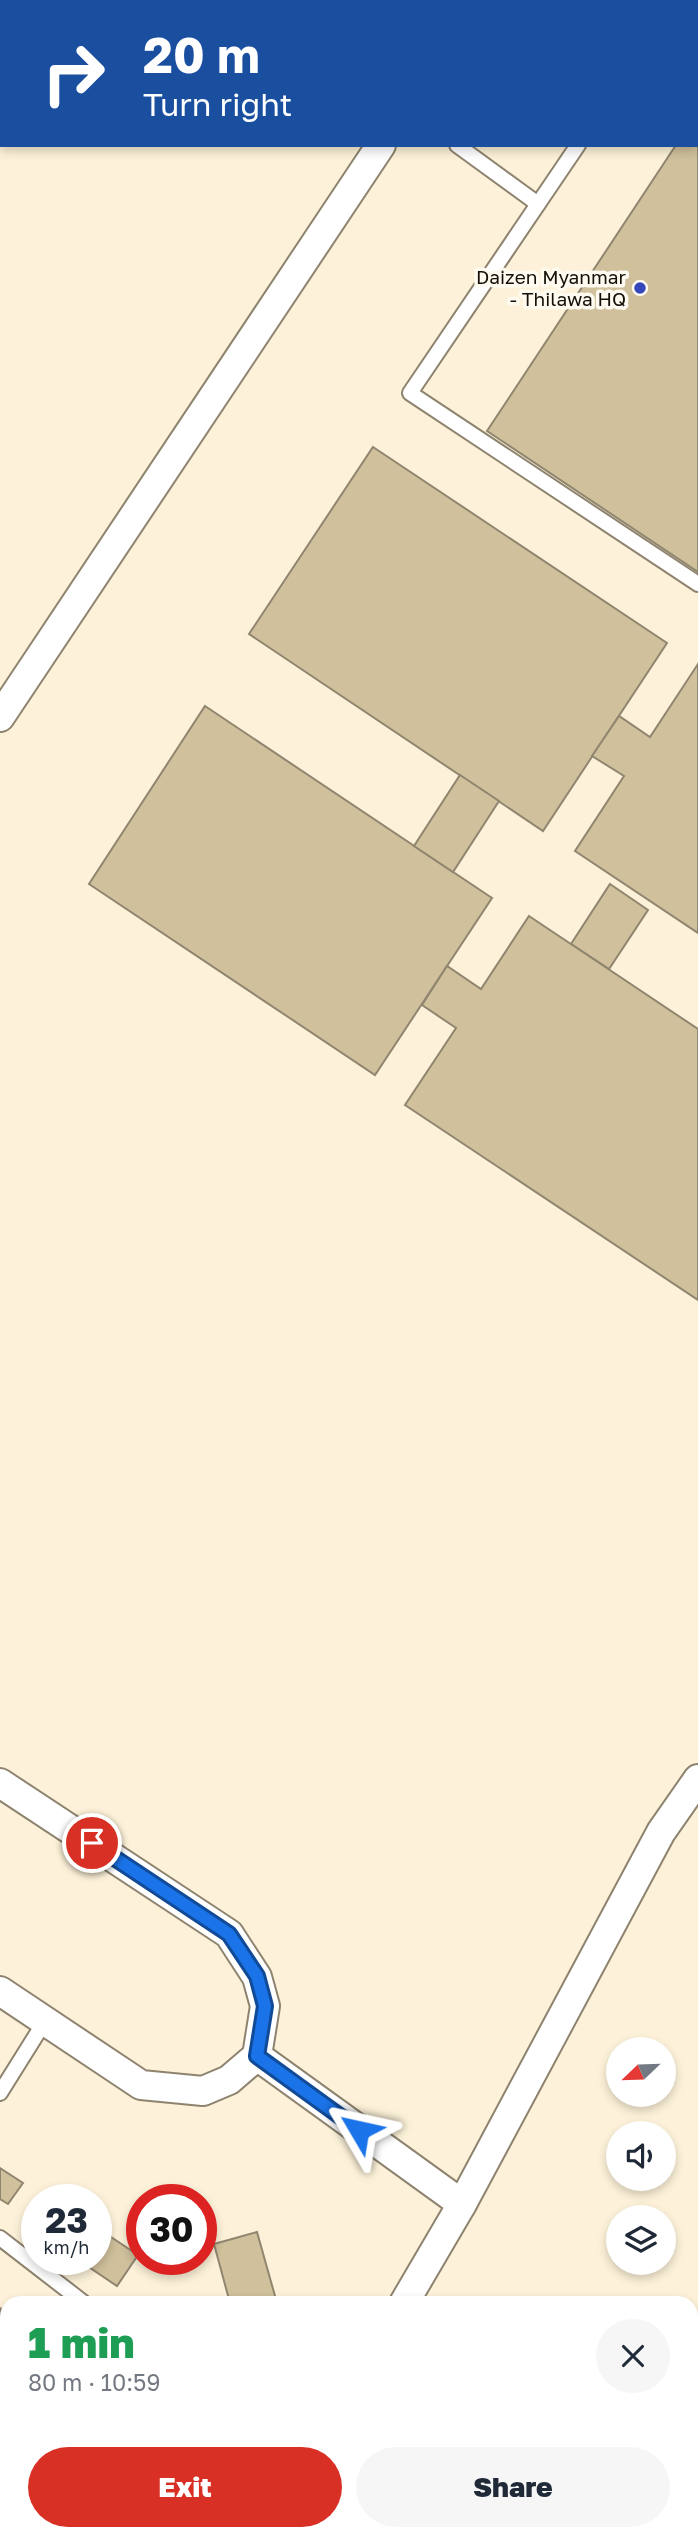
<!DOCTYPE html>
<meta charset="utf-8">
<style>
:root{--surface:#fff;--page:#f6f6f7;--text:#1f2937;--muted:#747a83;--accent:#d93025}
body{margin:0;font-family:"Golos Text",sans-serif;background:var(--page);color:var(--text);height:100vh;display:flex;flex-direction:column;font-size:26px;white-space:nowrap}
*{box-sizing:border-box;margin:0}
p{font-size:23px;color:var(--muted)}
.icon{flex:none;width:38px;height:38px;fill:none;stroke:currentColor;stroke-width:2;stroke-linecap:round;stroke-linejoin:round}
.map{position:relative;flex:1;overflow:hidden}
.drawer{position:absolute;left:0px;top:2296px;width:698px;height:245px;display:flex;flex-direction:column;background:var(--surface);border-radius:21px 21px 0 0;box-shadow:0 4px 10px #0003}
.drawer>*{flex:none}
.banner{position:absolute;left:0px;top:0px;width:698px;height:147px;box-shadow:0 4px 10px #0003;background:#1a4fa0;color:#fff;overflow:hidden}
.needle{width:46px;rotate:247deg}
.tools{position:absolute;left:606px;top:2037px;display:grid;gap:14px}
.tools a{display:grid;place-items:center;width:70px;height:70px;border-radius:50%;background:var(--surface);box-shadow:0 4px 10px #0003;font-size:35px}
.speed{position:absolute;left:21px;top:2184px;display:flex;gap:14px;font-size:35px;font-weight:700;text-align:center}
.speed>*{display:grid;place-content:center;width:91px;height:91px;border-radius:50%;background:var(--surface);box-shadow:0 4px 10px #0003;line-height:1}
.speed small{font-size:18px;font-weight:400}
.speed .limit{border:10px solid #d22;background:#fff;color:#111}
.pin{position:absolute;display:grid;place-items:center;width:60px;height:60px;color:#fff;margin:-30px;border:4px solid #fff;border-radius:50%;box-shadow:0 2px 7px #0007}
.me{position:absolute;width:77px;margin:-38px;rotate:306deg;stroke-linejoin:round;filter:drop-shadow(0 0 5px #0008)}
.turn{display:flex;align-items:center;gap:24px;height:147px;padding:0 28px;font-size:32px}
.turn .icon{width:91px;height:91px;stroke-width:2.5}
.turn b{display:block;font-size:49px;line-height:60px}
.round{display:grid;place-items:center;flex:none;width:74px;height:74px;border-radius:37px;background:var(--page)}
.overview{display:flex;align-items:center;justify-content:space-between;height:119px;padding:0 28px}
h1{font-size:42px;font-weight:800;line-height:52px;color:#1e9e55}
.button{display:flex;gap:14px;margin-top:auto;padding:14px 28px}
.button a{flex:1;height:80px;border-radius:42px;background:var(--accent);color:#fff;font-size:28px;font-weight:800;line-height:80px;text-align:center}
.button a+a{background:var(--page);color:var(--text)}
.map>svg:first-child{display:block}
</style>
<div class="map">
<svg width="698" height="2541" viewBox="0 0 698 2541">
<rect width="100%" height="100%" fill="#fefaf0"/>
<!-- built -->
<path fill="#fdf2d9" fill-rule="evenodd" d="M0,0H698V2541H0ZM2,2H696V145H2ZM618,2049H663V2095H618ZM618,2133H663V2179H618ZM37,2200H96V2259H37ZM142,2200H201V2259H142ZM618,2217H663V2263H618ZM7,2303H691V2534H7Z"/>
<!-- building -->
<g fill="#d0c09c" stroke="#908670" stroke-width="2">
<polygon points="113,0 252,0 251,2"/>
<polygon points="698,112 698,572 487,431 676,145 696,145"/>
<polygon points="373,447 667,643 543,831 249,634"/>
<polygon points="698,664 698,933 575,851 624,776 592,756 619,716 650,737"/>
<polygon points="205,706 492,898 375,1075 89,884"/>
<polygon points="460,775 499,801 453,872 414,846"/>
<polygon points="610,884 648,910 609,969 571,944"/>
<polygon points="529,916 698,1029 698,1300 405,1105 456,1028 422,1005 447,966 481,989"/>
<polygon points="0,2168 23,2183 8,2204 0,2199"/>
<polygon points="96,2227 138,2255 117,2286 77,2259 96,2259"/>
<polygon points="257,2232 277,2303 230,2303 214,2244"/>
<polygon points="0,2308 7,2313 7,2534 10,2534 6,2541 0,2541"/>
</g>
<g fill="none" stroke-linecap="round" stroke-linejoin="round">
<!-- service casing -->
<g stroke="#8d836e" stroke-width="18">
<g id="service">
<polyline points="678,2 680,0"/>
<polyline points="457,145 538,204"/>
<polyline points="578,145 410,393 698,584"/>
<polyline points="0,2093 45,2021"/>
<polyline points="0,2238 84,2303"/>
<polyline points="42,2541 47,2534"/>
</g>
</g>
<!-- minor casing -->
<g stroke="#8d836e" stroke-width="32">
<g id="minor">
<polyline points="476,2 477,0"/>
<polyline points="0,717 381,145"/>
<polyline points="0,1783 229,1934 257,1977 265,2006 257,2056 229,2080 203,2091 141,2085 0,1991"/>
<polyline points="257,2056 462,2204"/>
<polyline points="404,2303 462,2204 661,1832 698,1779"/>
<polyline points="264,2541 268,2534"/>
</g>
</g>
<!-- service -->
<use href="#service" stroke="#fff" stroke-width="14"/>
<!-- minor -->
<use href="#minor" stroke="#fff" stroke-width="28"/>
</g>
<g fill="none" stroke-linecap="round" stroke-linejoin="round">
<!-- route casing -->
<g stroke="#114b97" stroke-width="18">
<polyline id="route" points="92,1843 229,1934 257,1976 265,2006 257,2056 359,2130"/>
</g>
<!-- route -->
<use href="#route" stroke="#1a73e8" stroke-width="12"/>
</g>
<!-- markers -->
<circle fill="#3746b9" stroke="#fefaf0" stroke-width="2.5" cx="640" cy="288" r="7"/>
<g text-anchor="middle" stroke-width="7" stroke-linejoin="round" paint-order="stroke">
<!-- poi labels -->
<g font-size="19" fill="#141008" stroke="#fefaf0" text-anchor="end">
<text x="626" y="284">Daizen Myanmar<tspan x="626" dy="22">- Thilawa HQ</tspan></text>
</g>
</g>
</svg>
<div class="tools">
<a><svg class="needle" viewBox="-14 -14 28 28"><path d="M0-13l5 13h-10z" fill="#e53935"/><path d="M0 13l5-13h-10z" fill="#747a83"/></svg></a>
<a><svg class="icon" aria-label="sound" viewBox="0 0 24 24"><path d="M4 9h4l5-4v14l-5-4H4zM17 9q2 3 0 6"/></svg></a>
<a><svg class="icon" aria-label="layers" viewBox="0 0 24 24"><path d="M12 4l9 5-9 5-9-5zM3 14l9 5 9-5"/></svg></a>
</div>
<div class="speed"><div>23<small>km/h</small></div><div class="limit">30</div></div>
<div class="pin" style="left:92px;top:1843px;background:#d93025"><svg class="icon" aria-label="arrive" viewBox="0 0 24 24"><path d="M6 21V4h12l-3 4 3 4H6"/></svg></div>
<svg class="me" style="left:359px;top:2130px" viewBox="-20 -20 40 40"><path d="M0-17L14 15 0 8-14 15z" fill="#1a73e8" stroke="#fff" stroke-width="4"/></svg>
<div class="banner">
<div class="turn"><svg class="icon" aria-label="right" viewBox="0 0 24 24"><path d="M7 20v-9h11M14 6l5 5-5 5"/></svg><div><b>20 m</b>Turn right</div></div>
</div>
<section class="drawer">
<div class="overview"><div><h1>1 min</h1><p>80 m · 10:59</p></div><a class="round"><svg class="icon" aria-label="close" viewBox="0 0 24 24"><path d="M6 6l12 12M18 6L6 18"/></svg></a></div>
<div class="button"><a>Exit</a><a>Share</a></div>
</section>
</div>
